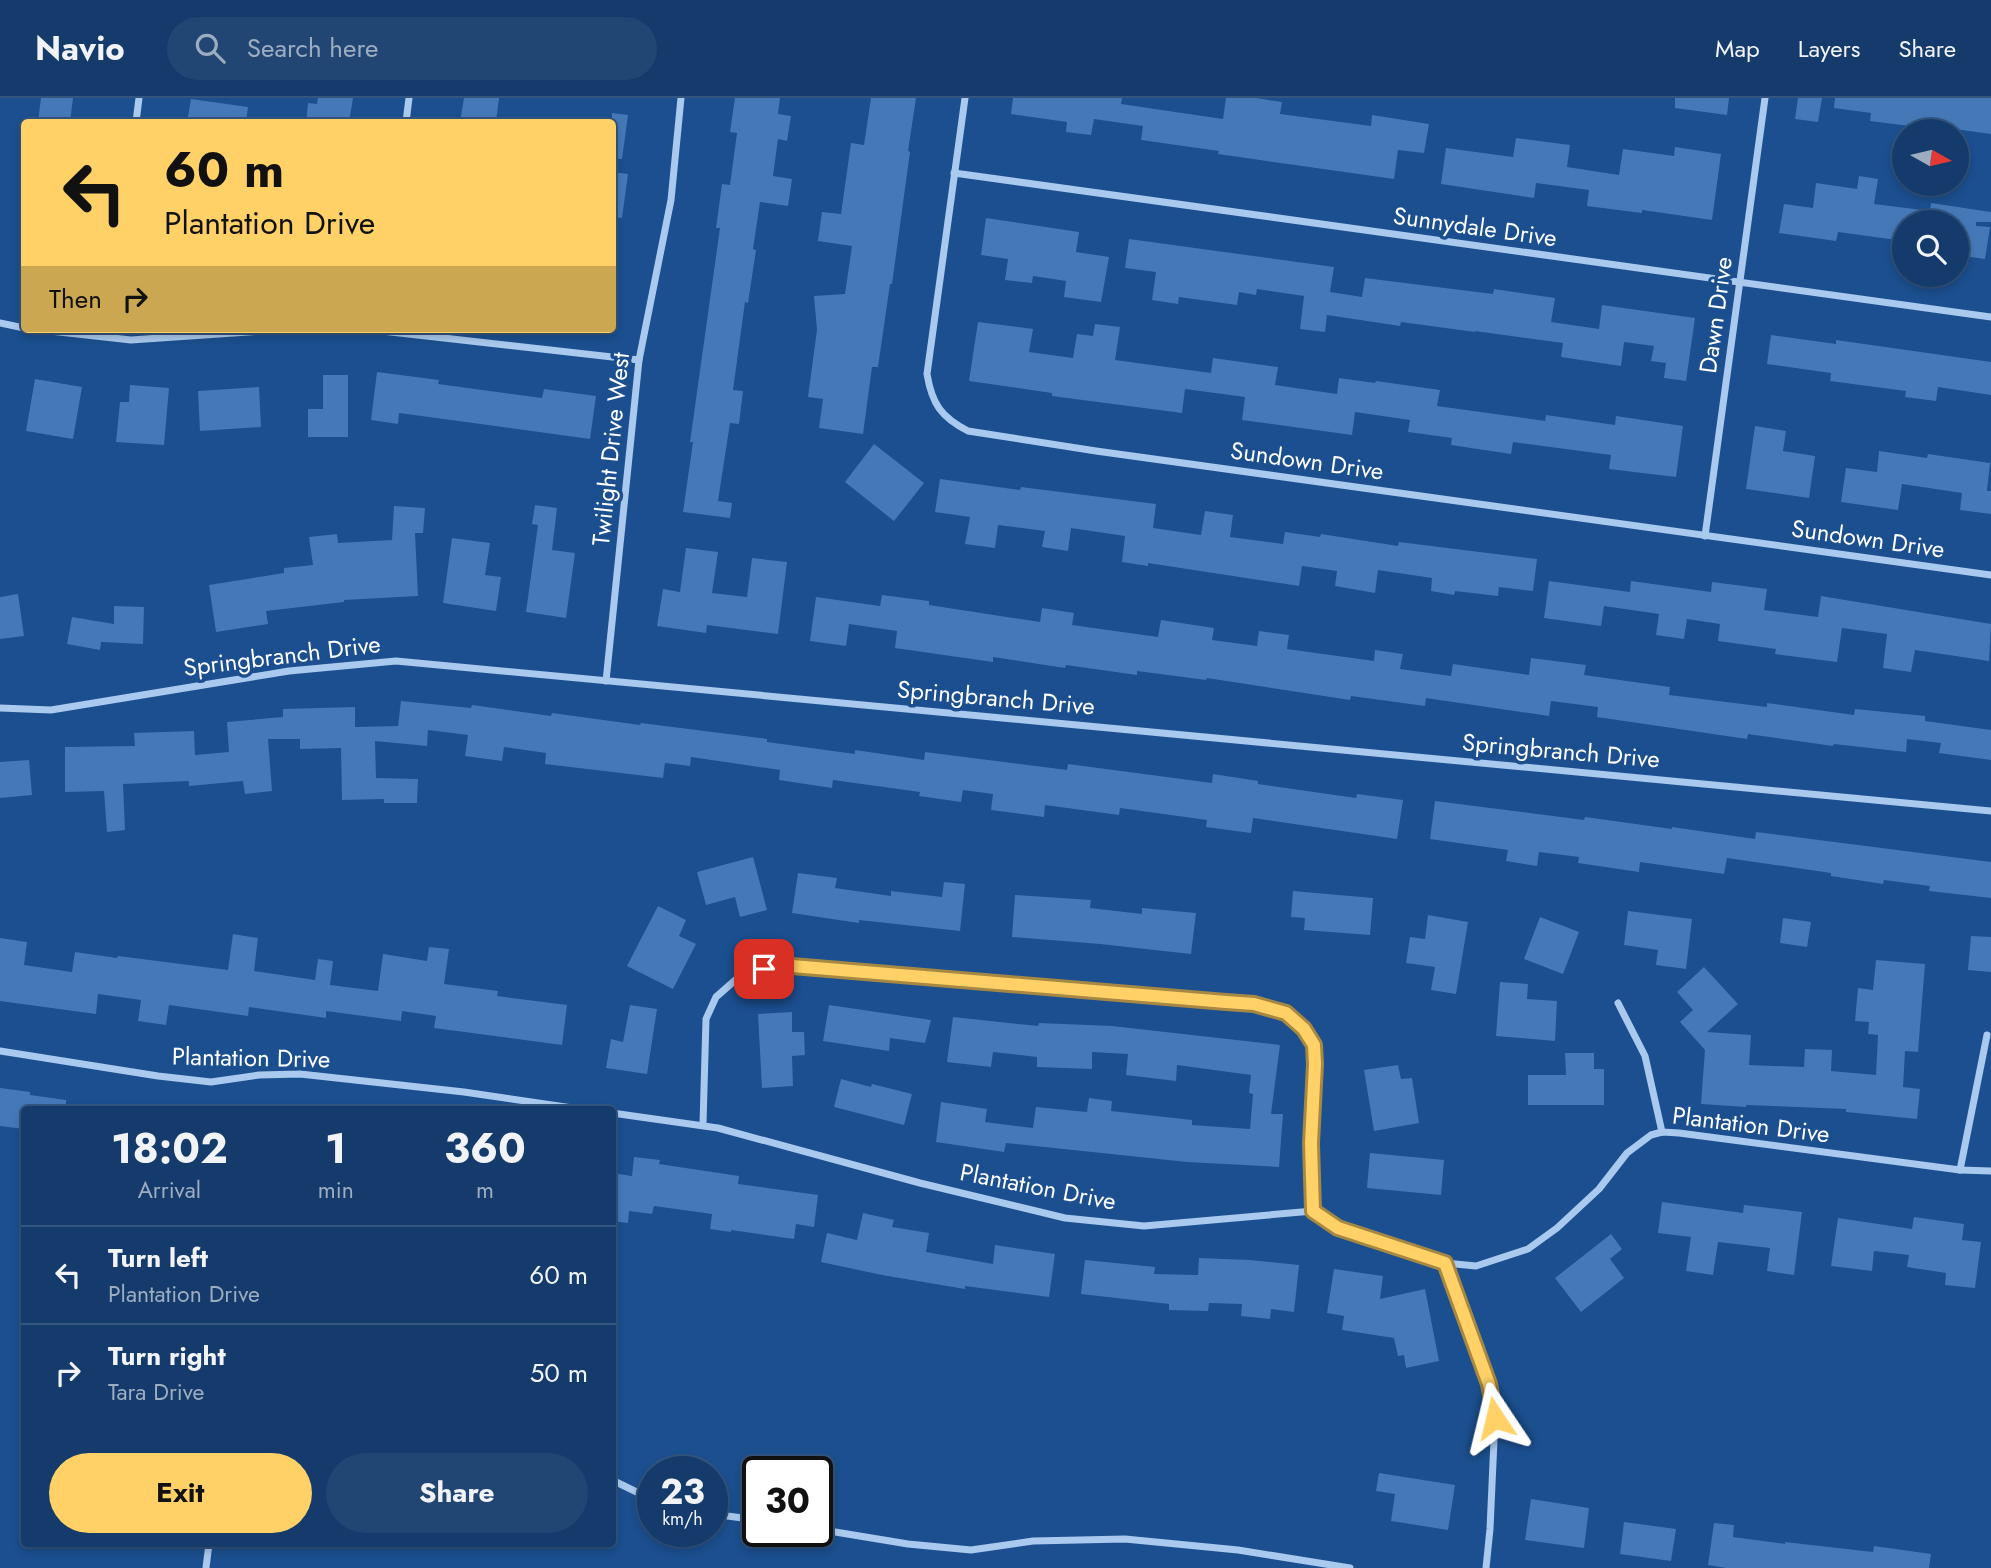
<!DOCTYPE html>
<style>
:root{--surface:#143b6b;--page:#214673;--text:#f1f3f6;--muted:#9dadc1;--line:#33557e;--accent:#ffd166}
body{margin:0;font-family:Jost,sans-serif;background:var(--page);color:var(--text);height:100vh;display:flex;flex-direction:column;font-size:26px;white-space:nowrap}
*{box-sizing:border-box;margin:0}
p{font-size:23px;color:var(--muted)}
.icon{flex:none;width:38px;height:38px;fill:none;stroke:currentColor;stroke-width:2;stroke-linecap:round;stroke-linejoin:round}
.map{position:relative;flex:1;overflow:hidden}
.side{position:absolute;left:21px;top:1008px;width:595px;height:441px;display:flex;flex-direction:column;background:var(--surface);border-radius:7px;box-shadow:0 4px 10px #0003,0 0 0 2px var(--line)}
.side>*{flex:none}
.banner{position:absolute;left:21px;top:21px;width:595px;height:214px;border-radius:7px;box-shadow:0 4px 10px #0003,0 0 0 2px var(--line);background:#ffd166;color:#111;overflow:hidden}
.needle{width:46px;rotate:98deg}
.controls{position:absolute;left:1892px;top:21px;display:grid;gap:14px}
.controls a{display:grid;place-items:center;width:77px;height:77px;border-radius:50%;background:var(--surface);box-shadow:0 4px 10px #0003,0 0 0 2px var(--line);font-size:35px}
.speed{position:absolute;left:637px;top:1358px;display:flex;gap:14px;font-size:35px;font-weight:700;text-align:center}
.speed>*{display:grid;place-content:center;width:91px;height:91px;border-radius:50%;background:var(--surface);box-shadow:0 4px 10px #0003,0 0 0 2px var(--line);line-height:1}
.speed small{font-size:18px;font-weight:400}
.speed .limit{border:4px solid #111;border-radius:10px;background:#fff;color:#111}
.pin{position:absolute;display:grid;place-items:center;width:60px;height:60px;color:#fff;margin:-30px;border-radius:14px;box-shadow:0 4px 10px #0006}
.me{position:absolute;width:77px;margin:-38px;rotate:350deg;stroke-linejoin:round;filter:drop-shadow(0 0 5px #0008)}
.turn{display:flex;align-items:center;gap:24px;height:147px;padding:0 28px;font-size:32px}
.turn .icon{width:91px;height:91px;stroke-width:2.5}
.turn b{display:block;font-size:49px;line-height:60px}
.then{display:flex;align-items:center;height:66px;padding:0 28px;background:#0003;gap:14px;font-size:26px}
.eta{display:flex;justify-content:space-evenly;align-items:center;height:119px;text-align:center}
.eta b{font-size:42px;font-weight:700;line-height:49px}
.action{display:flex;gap:14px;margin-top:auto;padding:14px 28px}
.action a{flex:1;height:80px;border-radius:42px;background:var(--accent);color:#111;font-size:28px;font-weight:700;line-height:80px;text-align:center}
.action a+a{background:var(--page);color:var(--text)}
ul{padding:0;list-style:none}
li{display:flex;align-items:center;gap:21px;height:98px;padding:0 28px;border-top:2px solid var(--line)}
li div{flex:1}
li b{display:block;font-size:26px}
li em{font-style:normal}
header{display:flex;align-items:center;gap:42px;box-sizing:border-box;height:98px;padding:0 35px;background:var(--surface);border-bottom:2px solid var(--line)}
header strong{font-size:33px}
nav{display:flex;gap:38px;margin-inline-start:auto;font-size:24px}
.search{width:490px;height:63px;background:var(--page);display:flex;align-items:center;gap:18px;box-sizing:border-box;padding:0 24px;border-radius:38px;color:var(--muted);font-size:26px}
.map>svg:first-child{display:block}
</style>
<header>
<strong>Navio</strong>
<div class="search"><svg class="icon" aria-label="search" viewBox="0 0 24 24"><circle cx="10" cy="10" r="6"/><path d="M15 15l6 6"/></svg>Search here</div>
<nav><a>Map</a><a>Layers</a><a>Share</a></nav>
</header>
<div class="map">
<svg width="1991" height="1470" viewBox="0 0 1991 1470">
<rect width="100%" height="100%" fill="#1b4f8f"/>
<!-- building -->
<g fill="#4478b7">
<polygon points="41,0 73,0 70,24 38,24"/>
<polygon points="318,0 353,0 349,24 306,24 308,5 317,6"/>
<polygon points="464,0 499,0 496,24 460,24"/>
<polygon points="735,0 780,0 778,16 791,18 787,43 778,41 773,78 792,81 788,108 760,104 753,151 756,152 748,205 745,204 733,292 743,293 739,326 730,325 718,403 732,405 730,420 683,414 693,344 690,344 720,130 716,130 722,86 730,87 737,35 730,34"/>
<polygon points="871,0 916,0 908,53 910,54 892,186 890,186 878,269 872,269 863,336 819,330 823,301 808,299 817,232 814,198 845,196 852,148 818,143 822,114 841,116 851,45 864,47"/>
<polygon points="1013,0 1122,0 1121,6 1223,21 1226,0 1256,0 1282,4 1280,16 1371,28 1372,17 1429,26 1424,55 1398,52 1394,81 1218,56 1219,53 1141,42 1143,28 1094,21 1091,37 1066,34 1067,24 1011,16"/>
<polygon points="1675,0 1729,0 1727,17 1675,10"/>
<polygon points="1798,0 1822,0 1818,24 1795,21"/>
<polygon points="1835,0 1991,0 1991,36 1925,27 1925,30 1870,23 1871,15 1834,10"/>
<polygon points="191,1 248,9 246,24 187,24"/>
<polygon points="612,15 628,17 622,61 612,61"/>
<polygon points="1516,40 1570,47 1567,69 1619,77 1623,51 1674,58 1675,49 1721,56 1712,122 1642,112 1642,115 1587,108 1589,92 1536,85 1534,100 1441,86 1446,50 1513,59"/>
<polygon points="612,74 628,76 622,120 612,119"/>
<polygon points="1859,78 1878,81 1874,106 1930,113 1931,105 1991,114 1991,124 1976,124 1976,128 1990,129 1985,161 1956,157 1956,124 1904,124 1904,143 1838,134 1836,143 1779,135 1784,106 1813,110 1816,85 1857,91"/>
<polygon points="986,120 1079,134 1076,154 1109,159 1101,204 1064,199 1066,183 1033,178 1032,185 1005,182 1008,161 981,157"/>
<polygon points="1129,141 1334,169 1330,194 1362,199 1365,180 1493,196 1494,191 1555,200 1551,224 1599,231 1602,207 1695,220 1686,283 1664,280 1666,265 1651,263 1654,248 1624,244 1621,268 1561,259 1563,245 1475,233 1475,234 1401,224 1400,228 1327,217 1325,234 1300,231 1304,198 1257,191 1256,197 1239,194 1237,207 1179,199 1178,206 1152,202 1156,174 1125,170"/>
<polygon points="978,224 1033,231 1029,254 1073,260 1077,236 1093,238 1095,226 1120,229 1115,262 1211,275 1213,260 1278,269 1275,287 1337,296 1339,280 1375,285 1376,283 1440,292 1437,308 1545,323 1546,317 1615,327 1616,318 1683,328 1676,379 1609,371 1611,357 1513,344 1511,356 1451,347 1452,340 1408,334 1410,322 1355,314 1352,337 1242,322 1245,299 1185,291 1182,315 1052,298 1052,295 969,283"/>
<polygon points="1771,237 1836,246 1836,242 1991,264 1991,297 1938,289 1936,303 1905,299 1906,293 1830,283 1831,275 1767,266"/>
<polygon points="377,274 439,282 438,286 542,300 544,291 596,298 590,341 399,315 398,326 371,322"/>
<polygon points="323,277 348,277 348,339 308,339 308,311 323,311"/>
<polygon points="35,281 82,289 73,341 26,333"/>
<polygon points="130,287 169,290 164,347 116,344 120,304 129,304"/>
<polygon points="259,289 261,329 200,333 198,293"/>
<polygon points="1755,328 1786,333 1783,353 1815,358 1809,400 1746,391"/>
<polygon points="874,346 924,385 894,423 845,384"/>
<polygon points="1879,353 1927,360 1928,356 1990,365 1987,393 1991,393 1991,416 1960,412 1962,395 1902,386 1898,412 1841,404 1846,370 1877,374"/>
<polygon points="940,381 1020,392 1021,389 1156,406 1153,430 1201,437 1205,413 1233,417 1230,439 1283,446 1285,434 1320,439 1321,436 1398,448 1399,444 1537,461 1533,493 1499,489 1498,498 1455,493 1454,497 1431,493 1432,480 1378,472 1375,495 1335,488 1337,473 1302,468 1299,488 1148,465 1148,468 1122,464 1125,438 1071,430 1068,453 1042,449 1045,433 998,427 995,450 965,446 970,419 935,414"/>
<polygon points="535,407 557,410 552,452 575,455 566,520 526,514 538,427 532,426"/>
<polygon points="394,408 425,410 423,435 415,435 418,498 344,502 344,504 266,513 268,526 216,534 209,487 284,475 284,470 313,467 309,439 337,436 338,445 392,442"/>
<polygon points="452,440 490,445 485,477 501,479 496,513 443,505"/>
<polygon points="686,450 718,454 712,495 747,499 752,460 787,464 778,536 707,527 706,535 657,528 663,491 680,494"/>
<polygon points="1549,483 1630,494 1631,483 1711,494 1712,484 1767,491 1764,512 1818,519 1821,498 1991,526 1989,563 1915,552 1911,574 1883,570 1887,536 1842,530 1837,564 1775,556 1776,551 1718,543 1720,526 1687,521 1684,541 1656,537 1659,516 1604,508 1601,528 1544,520"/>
<polygon points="18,496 24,538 0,541 0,499"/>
<polygon points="882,497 929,503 929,507 1040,524 1042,510 1074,515 1072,527 1158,539 1161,522 1214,530 1212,542 1257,548 1259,533 1289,537 1287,551 1374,563 1375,552 1403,556 1400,571 1451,578 1453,566 1529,577 1531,560 1586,567 1584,577 1670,589 1669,597 1767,609 1767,605 1854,617 1855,611 1925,618 1925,623 1991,632 1991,662 1939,655 1941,645 1907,641 1906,654 1834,646 1833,648 1748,636 1747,641 1597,619 1598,609 1551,603 1549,618 1426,600 1425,608 1351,598 1350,602 1207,580 1206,582 1137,573 1137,577 1066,567 1065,570 993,559 993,564 895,550 897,533 849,526 846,548 810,543 816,499 880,508"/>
<polygon points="114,508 144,509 143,546 101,544 100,552 67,546 72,519 114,526"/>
<polygon points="401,603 471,610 472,607 551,618 552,615 640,627 641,625 767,641 767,644 855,656 855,652 924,662 925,654 1067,672 1068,666 1212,685 1213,676 1258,683 1258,686 1356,700 1357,696 1403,702 1397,741 1253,720 1251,735 1206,729 1207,722 1120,710 1119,717 1045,707 1044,719 991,712 993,696 963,692 961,704 919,698 920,694 833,682 832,690 779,682 780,672 691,659 690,668 665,665 663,680 545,666 546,655 504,649 502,663 465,658 468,637 428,632 427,648 375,643 376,680 418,681 417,705 384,705 384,701 342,702 341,650 300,651 300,641 268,641 272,693 245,696 243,683 189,688 189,683 123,686 125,732 107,734 104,693 65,694 65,649 135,648 134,635 194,633 195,657 229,654 227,624 283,619 283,611 355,609 355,629 398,628"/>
<polygon points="29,662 32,697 0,700 0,664"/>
<polygon points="1435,703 1584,722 1585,719 1672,731 1672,729 1755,741 1756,734 1991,764 1991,800 1929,793 1930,788 1884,782 1883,786 1831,778 1831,775 1727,760 1724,776 1640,764 1639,774 1578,765 1579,759 1539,754 1537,768 1506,763 1508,752 1430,741"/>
<polygon points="753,759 767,812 740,819 735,799 706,807 697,774"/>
<polygon points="798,775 837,780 835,790 891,798 891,793 942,799 944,784 965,786 960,833 859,822 859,825 792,815"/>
<polygon points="1293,793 1373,800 1370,837 1304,832 1305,820 1291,819"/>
<polygon points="1015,797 1091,802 1090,810 1142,816 1142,810 1196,815 1191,856 1100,846 1012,839"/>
<polygon points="658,808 686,822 679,838 696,846 673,891 627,868"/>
<polygon points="1628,813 1692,821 1686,871 1656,867 1658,852 1624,847"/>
<polygon points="1428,817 1468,824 1456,896 1431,892 1435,869 1406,865 1410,839 1425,841"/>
<polygon points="1540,819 1579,834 1563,876 1524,861"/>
<polygon points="1783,820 1811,824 1807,849 1780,845"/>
<polygon points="233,836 258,840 254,873 315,882 318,861 333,863 330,887 378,893 383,856 427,863 429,849 449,851 444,886 498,893 497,898 567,907 562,947 434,930 436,918 402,913 401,923 326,913 326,920 249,909 248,918 169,907 166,927 138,923 141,902 98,896 96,916 0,903 0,840 27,844 24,867 72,874 75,854 117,860 118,858 228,872"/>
<polygon points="1971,838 1991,839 1991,874 1968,872"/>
<polygon points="1876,862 1925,866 1918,954 1905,953 1903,989 1920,991 1917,1021 1846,1014 1846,1011 1746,1007 1746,1009 1701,1006 1705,952 1680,924 1693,912 1677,894 1704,869 1738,906 1707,934 1751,937 1749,967 1804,969 1805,951 1832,952 1831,973 1876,977 1878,937 1868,936 1869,924 1855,923 1858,890 1873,892"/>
<polygon points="1500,884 1528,886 1527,901 1557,903 1555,943 1496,938"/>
<polygon points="630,907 657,911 647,976 606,970 611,941 623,944"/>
<polygon points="829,907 931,922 925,945 890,940 889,953 823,943"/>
<polygon points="792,914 792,934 804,934 805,957 792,958 793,988 762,990 758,916"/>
<polygon points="953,919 1038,928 1039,925 1112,928 1280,947 1271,1016 1283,1016 1279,1069 1187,1064 1006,1045 1004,1054 936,1044 941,1004 987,1011 985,1024 1033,1030 1036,1009 1087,1014 1089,1000 1112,1003 1111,1013 1192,1022 1192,1027 1250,1031 1253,996 1249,995 1251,977 1177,967 1176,983 1126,977 1128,956 1092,954 1092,971 1037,969 1037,959 993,954 991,969 947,964"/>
<polygon points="1565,955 1594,955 1594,971 1604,971 1604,1007 1528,1007 1528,977 1566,977"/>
<polygon points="1398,967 1401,981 1412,980 1419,1025 1374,1033 1364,972"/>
<polygon points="841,981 871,989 872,986 912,996 904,1027 834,1009"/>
<polygon points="0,990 30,994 30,997 66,1002 66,1012 24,1012 24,1031 0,1028"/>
<polygon points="1370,1055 1444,1062 1441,1097 1367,1090"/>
<polygon points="634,1059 660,1062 659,1066 739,1078 738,1086 818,1097 814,1129 796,1126 794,1141 731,1132 731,1134 710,1131 712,1116 654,1108 652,1116 629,1113 628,1125 612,1123 612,1075 632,1078"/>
<polygon points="1662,1104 1743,1115 1744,1107 1802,1114 1794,1177 1767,1173 1770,1150 1718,1144 1713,1177 1686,1173 1691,1139 1658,1135"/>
<polygon points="863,1115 894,1122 892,1129 929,1135 926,1154 993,1166 995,1147 1055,1156 1049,1199 965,1188 965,1191 882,1177 821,1164 827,1135 857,1142"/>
<polygon points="1914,1119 1964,1126 1962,1142 1981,1144 1975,1190 1945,1187 1946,1175 1907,1169 1909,1157 1874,1153 1872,1173 1831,1168 1838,1120 1912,1131"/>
<polygon points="1611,1136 1622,1151 1610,1161 1624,1180 1581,1214 1555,1180"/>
<polygon points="1199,1160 1250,1162 1299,1167 1294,1214 1271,1211 1270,1221 1241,1218 1242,1206 1209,1205 1208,1213 1169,1212 1169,1206 1081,1196 1085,1162 1155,1169 1154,1176 1198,1177"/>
<polygon points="1334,1171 1383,1178 1380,1201 1425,1191 1439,1263 1406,1270 1404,1257 1398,1258 1394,1240 1342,1232 1344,1218 1327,1215"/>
<polygon points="1379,1375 1455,1387 1448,1432 1391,1423 1395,1396 1376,1393"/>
<polygon points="1531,1401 1589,1410 1584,1450 1525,1442"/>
<polygon points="1624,1424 1676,1431 1671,1463 1620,1456"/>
<polygon points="1714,1425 1734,1427 1733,1439 1785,1446 1785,1444 1873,1454 1874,1448 1931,1456 1929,1470 1726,1470 1708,1467"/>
</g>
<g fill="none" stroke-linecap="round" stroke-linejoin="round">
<!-- minor -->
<g stroke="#a9c9ee" stroke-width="7">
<path d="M965,0L927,276C932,306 941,319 968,333L1096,353L1991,477"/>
<polyline points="136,24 139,0"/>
<polyline points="406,24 409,0"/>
<polyline points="954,75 1991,219"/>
<polyline points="0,225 24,230"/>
<polyline points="32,231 131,242 291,231"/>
<polyline points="364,231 639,262"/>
<polyline points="1705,438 1765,0"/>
<polyline points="606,583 639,262 671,102 681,0"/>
<polyline points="0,610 51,612 289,573 396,563 1991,713"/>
<polyline points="1618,905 1645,958 1662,1034"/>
<polyline points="0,953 158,978 211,984 259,977 300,976 464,994 586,1012"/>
<polyline points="612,1015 718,1030 920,1085 1065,1120 1144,1128 1313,1113 1338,1130 1445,1165 1476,1168 1528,1151 1557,1130 1599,1091 1627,1055 1651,1037 1662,1034 1679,1035 1960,1072 1991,1073"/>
<polyline points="703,1026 706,921 716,899 740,878 780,867 1254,906 1286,915 1304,931 1314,947 1315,966 1311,1045 1313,1113"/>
<polyline points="1960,1072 1987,937"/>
<polyline points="1445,1165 1489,1286 1495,1320 1490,1431 1486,1470"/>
<polyline points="612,1382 653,1402"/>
<polyline points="712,1416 758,1422"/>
<polyline points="817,1431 908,1446 971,1452 1033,1443 1125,1441 1238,1452 1350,1470"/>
<polyline points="206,1470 209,1446"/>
</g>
</g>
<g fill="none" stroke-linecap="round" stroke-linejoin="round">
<!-- route casing -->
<g stroke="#a68842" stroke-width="18">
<polyline id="route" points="764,871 780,867 1226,904 1254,906 1286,915 1304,931 1314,947 1315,966 1311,1045 1313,1113 1338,1130 1445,1165 1489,1286 1495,1320"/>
</g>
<!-- route -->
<use href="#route" stroke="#ffd166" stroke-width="12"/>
</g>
<g text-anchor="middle" stroke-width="7" stroke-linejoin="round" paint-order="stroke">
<!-- street labels -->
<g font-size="24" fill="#fff" stroke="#1b4f8f">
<text transform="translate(1475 129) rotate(8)" y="8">Sunnydale Drive</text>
<text transform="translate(1716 217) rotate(-82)" y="8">Dawn Drive</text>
<text transform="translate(611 351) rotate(-84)" y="8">Twilight Drive West</text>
<text transform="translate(1307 363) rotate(8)" y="8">Sundown Drive</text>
<text transform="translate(1868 441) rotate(8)" y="8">Sundown Drive</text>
<text transform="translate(282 558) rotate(-7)" y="8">Springbranch Drive</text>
<text transform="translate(996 600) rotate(5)" y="8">Springbranch Drive</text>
<text transform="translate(1561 653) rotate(5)" y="8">Springbranch Drive</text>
<text transform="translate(251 960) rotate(1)" y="8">Plantation Drive</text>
<text transform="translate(1751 1027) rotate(7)" y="8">Plantation Drive</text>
<text transform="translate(1038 1089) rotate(11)" y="8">Plantation Drive</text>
</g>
</g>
</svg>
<div class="controls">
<a><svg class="needle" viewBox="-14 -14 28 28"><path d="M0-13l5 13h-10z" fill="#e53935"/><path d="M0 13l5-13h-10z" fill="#9dadc1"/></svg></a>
<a><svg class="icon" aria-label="search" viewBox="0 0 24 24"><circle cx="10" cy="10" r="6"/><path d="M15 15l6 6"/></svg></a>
</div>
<div class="speed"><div>23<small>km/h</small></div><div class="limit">30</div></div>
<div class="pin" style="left:764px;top:871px;background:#d93025"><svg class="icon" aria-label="arrive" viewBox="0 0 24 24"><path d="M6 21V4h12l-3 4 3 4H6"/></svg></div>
<svg class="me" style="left:1495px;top:1320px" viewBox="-20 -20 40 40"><path d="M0-17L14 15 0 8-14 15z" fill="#ffd166" stroke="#fff" stroke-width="4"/></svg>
<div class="banner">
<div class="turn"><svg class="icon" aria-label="left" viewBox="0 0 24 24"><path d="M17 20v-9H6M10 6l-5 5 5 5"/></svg><div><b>60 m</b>Plantation Drive</div></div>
<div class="then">Then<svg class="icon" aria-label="right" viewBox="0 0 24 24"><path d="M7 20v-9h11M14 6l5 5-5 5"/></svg></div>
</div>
<section class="side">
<div class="eta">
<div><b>18:02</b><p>Arrival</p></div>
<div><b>1</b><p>min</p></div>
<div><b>360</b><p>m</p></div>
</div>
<ul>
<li><svg class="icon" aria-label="left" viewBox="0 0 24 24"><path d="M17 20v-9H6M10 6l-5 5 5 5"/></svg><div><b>Turn left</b><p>Plantation Drive</p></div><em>60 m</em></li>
<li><svg class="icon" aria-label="right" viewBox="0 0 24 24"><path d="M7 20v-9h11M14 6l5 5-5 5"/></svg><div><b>Turn right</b><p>Tara Drive</p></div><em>50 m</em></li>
</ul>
<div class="action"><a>Exit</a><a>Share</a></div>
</section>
</div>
